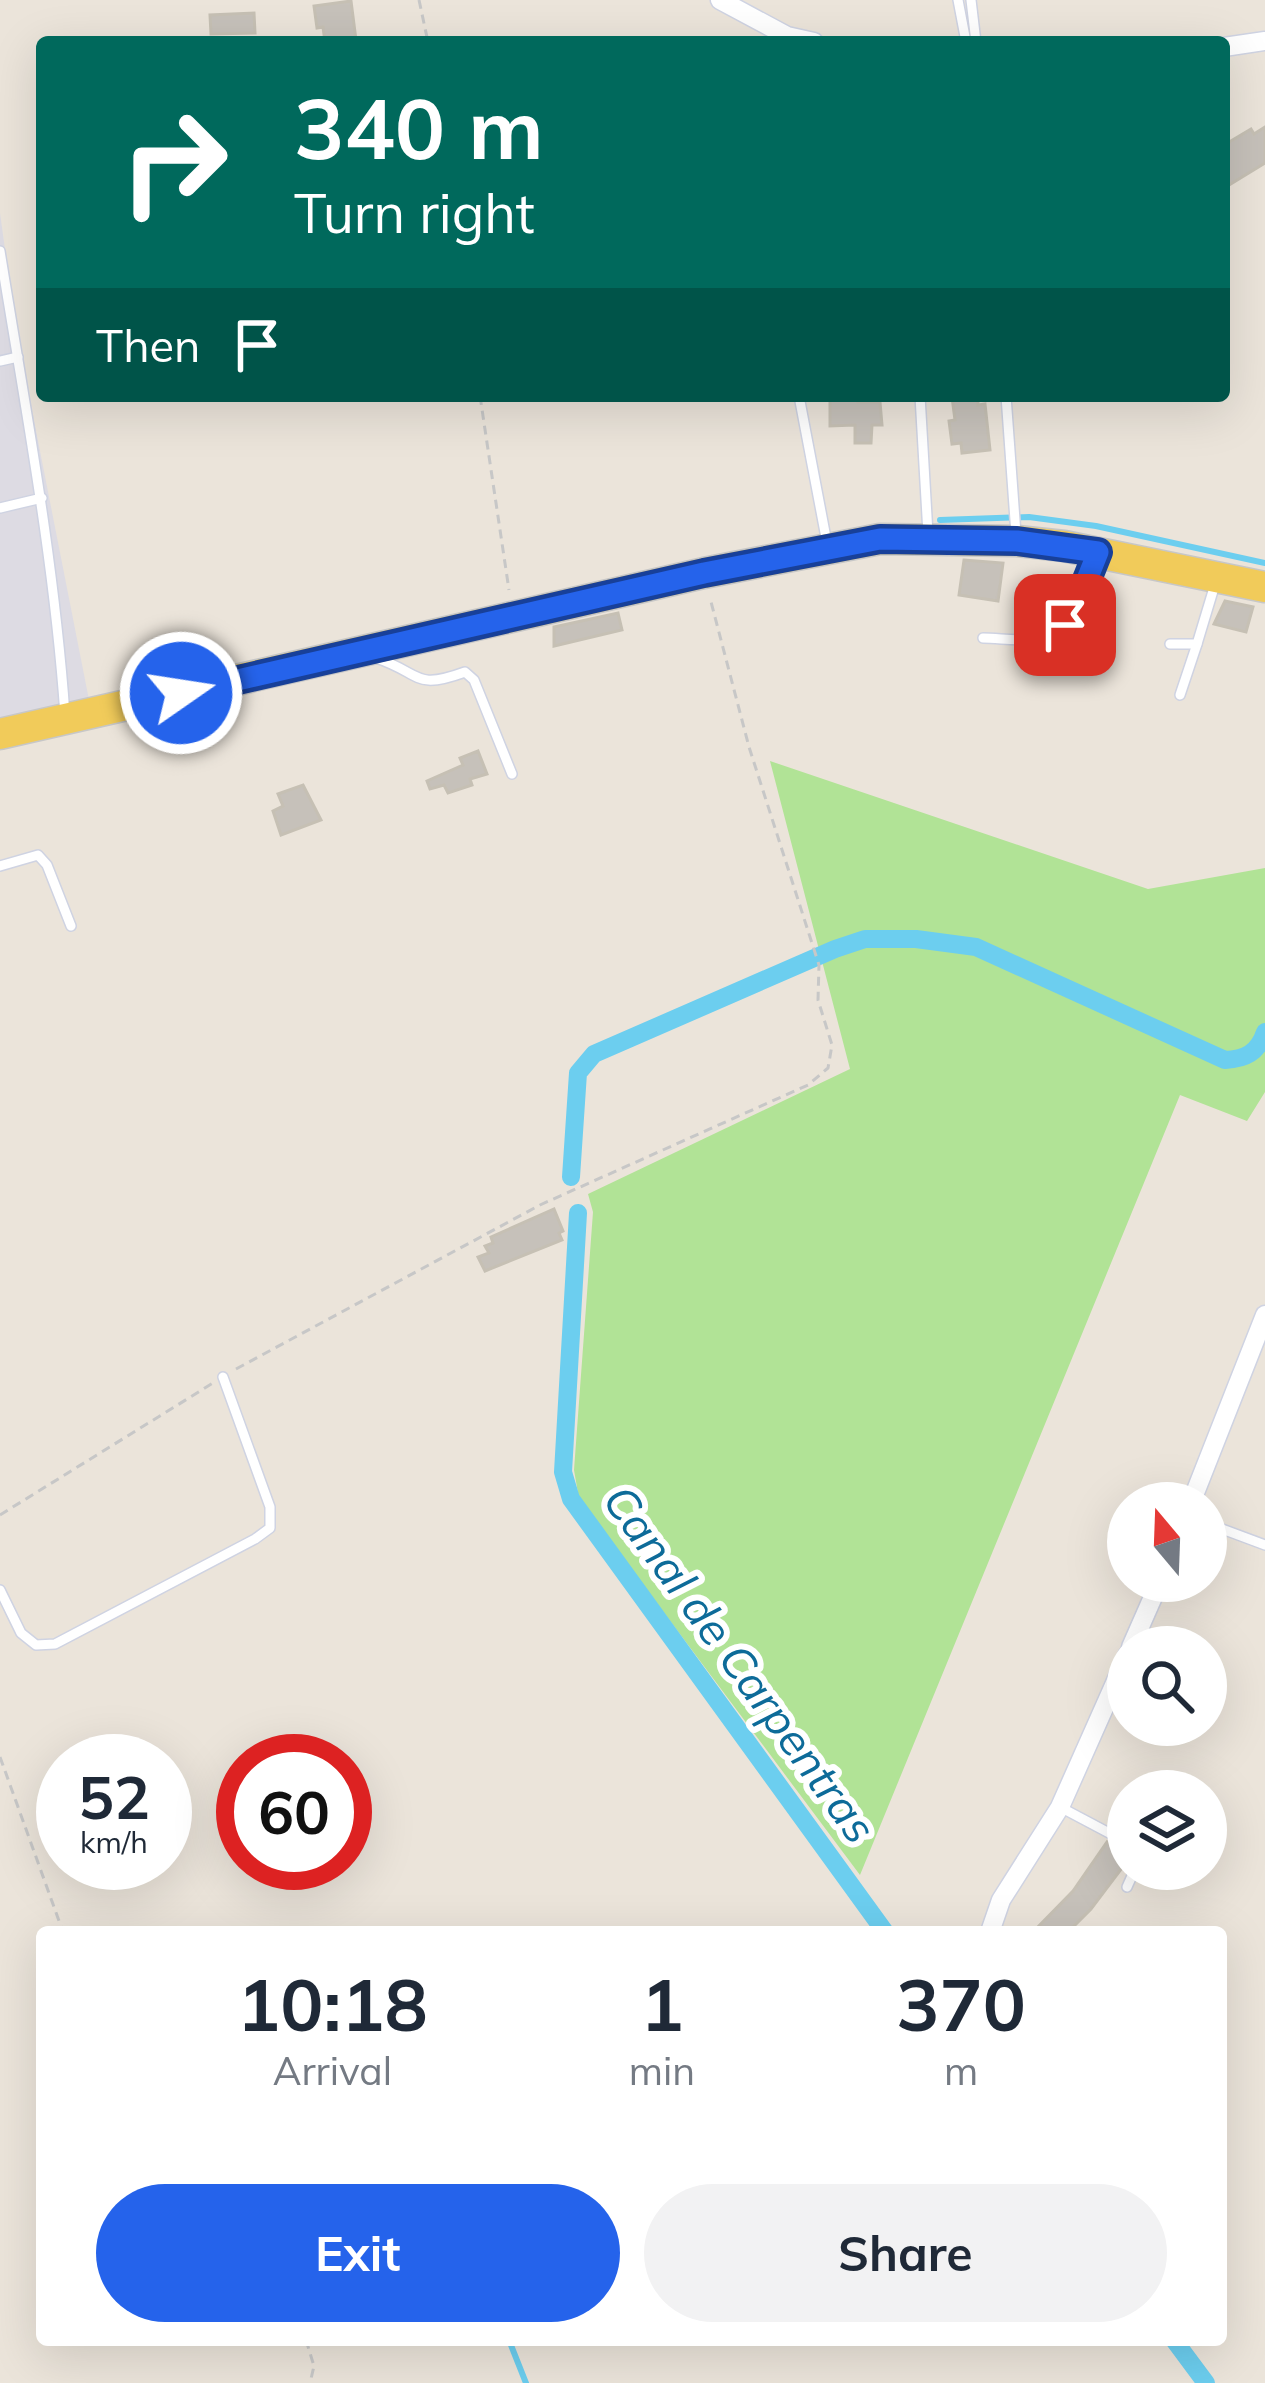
<!DOCTYPE html>
<style>
:root{--surface:#fff;--page:#f2f2f3;--text:#1f2937;--muted:#747a83;--accent:#2563eb}
body{margin:0;font-family:Mulish,sans-serif;background:var(--page);color:var(--text);height:100vh;display:flex;flex-direction:column;font-size:45px;white-space:nowrap}
*{box-sizing:border-box;margin:0}
p{font-size:39px;color:var(--muted)}
.icon{flex:none;width:66px;height:66px;fill:none;stroke:currentColor;stroke-width:2;stroke-linecap:round;stroke-linejoin:round}
.map{position:relative;flex:1;overflow:hidden}
.drawer{position:absolute;left:36px;top:1926px;width:1191px;height:420px;display:flex;flex-direction:column;background:var(--surface);border-radius:12px;box-shadow:0 12px 48px #0002}
.drawer>*{flex:none}
.guide{position:absolute;left:36px;top:36px;width:1194px;height:366px;border-radius:12px;box-shadow:0 12px 48px #0002;background:#00695c;color:#fff;overflow:hidden}
.needle{width:78px;rotate:341deg}
.fabs{position:absolute;left:1107px;top:1482px;display:grid;gap:24px}
.fabs a{display:grid;place-items:center;width:120px;height:120px;border-radius:50%;background:var(--surface);box-shadow:0 12px 48px #0002;font-size:60px}
.speed{position:absolute;left:36px;top:1734px;display:flex;gap:24px;font-size:60px;font-weight:700;text-align:center}
.speed>*{display:grid;place-content:center;width:156px;height:156px;border-radius:50%;background:var(--surface);box-shadow:0 12px 48px #0002;line-height:1}
.speed small{font-size:30px;font-weight:400}
.speed .limit{border:18px solid #d22;background:#fff;color:#111}
.pin{position:absolute;display:grid;place-items:center;width:102px;height:102px;color:#fff;margin:-51px;border-radius:24px;box-shadow:0 6px 18px #0006}
.me{position:absolute;width:132px;margin:-66px;rotate:77deg;stroke-linejoin:round;filter:drop-shadow(0 0 9px #0008)}
.turn{display:flex;align-items:center;gap:42px;height:252px;padding:0 60px;font-size:54px}
.turn .icon{width:156px;height:156px;stroke-width:2.5}
.turn b{display:block;font-size:84px;line-height:102px}
.then{display:flex;align-items:center;height:114px;padding:0 60px;background:#0003;gap:24px;font-size:45px}
.eta{display:flex;justify-content:space-evenly;align-items:center;height:204px;text-align:center}
.eta b{font-size:72px;font-weight:700;line-height:84px}
.action{display:flex;gap:24px;margin-top:auto;padding:24px 60px}
.action a{flex:1;height:138px;border-radius:72px;background:var(--accent);color:#fff;font-size:48px;font-weight:700;line-height:138px;text-align:center}
.action a+a{background:var(--page);color:var(--text)}
.map>svg:first-child{display:block}
</style>
<div class="map">
<svg width="1265" height="2383" viewBox="0 0 1265 2383">
<rect width="100%" height="100%" fill="#ebe4da"/>
<!-- industrial -->
<polygon fill="#dddbe3" points="0,213 16,329 89,700 0,720"/>
<!-- green -->
<polygon fill="#b1e396" points="770,761 1148,889 1265,868 1265,1092 1247,1121 1180,1095 860,1875 579,1499 574,1470 593,1212 588,1194 850,1069"/>
<g fill="none" stroke-linecap="round" stroke-linejoin="round">
<!-- stream -->
<g stroke="#6cceef" stroke-width="6">
<polyline points="940,520 1029,517 1096,526 1265,563"/>
<polyline points="509,2340 526,2383"/>
</g>
<!-- canal -->
<g stroke="#6cceef" stroke-width="18">
<path d="M571,1177L578,1073L594,1054L835,949L865,939H916L976,947L1225,1060C1245,1059 1258,1053 1265,1032"/>
<polyline points="578,1213 563,1472 571,1499 885,1932"/>
<polyline points="1174,2340 1206,2383"/>
</g>
</g>
<!-- building -->
<g fill="#c6c1ba" stroke="#c6c0b4" stroke-width="3">
<polygon points="351,1 356,40 325,42 323,27 317,28 314,6"/>
<polygon points="254,13 255,33 211,34 210,15"/>
<polygon points="1265,127 1265,163 1224,188 1224,145 1251,129 1254,134"/>
<polygon points="978,396 978,405 985,404 990,450 962,453 961,443 952,444 949,421 955,420 952,397"/>
<polygon points="857,398 858,402 880,402 882,425 872,425 871,443 855,443 855,425 830,426 830,399"/>
<polygon points="964,560 1003,563 998,601 959,595"/>
<polygon points="1225,601 1253,607 1246,632 1214,624"/>
<polygon points="618,613 622,630 554,646 554,627"/>
<polygon points="478,751 487,774 470,779 472,785 448,793 444,785 430,789 427,781 463,765 460,758"/>
<polygon points="303,785 321,820 281,835 273,811 283,806 278,794"/>
<polygon points="554,1209 563,1231 559,1233 562,1240 485,1271 478,1257 489,1253 485,1246 493,1243 491,1237"/>
<polygon points="1107,1842 1128,1860 1091,1909 1068,1932 1033,1932 1073,1891"/>
</g>
<g fill="none" stroke-linecap="round" stroke-linejoin="round">
<!-- lane casing -->
<g stroke="#cfd3e2" stroke-width="12">
<g id="lane">
<polyline points="958,0 966,42"/>
<polyline points="971,0 976,42"/>
<path d="M0,251C25,406 54,558 65,715"/>
<polyline points="0,361 18,357"/>
<polyline points="799,396 827,543"/>
<polyline points="920,396 928,534"/>
<polyline points="1006,396 1016,534"/>
<polyline points="0,508 42,498"/>
<path d="M983,638C1003,638 1035,644 1053,635C1076,623 1089,581 1096,558"/>
<polyline points="1170,644 1197,644 1216,581"/>
<path d="M376,658C422,673 413,691 465,672L474,680L512,774"/>
<polyline points="1180,695 1197,644"/>
<polyline points="0,866 38,855 47,865 71,926"/>
<polyline points="1206,1523 1265,1545"/>
<polyline points="0,1590 21,1633 36,1645 55,1644 255,1539 270,1528 270,1507 223,1377"/>
<polyline points="1060,1807 1128,1843"/>
<polyline points="1127,1887 1135,1869"/>
</g>
</g>
<!-- street casing -->
<g stroke="#cfd3e2" stroke-width="21">
<g id="street">
<polyline points="720,0 787,36 814,42"/>
<polyline points="1224,47 1265,41"/>
<polyline points="1191,1503 1265,1315"/>
<polyline points="1131,1647 1160,1581"/>
<polyline points="990,1932 1001,1900 1060,1807 1128,1654"/>
</g>
</g>
<!-- primary casing -->
<g stroke="#c7c7c7" stroke-width="33">
<polyline id="primary" points="0,734 704,573 880,539 1017,541 1064,546 1265,587"/>
</g>
<!-- path -->
<g stroke="#c7c7c7" stroke-width="3" stroke-dasharray="9 6" stroke-linecap="butt">
<polyline points="419,0 428,42"/>
<polyline points="480,396 509,590"/>
<polyline points="236,1369 540,1205 808,1085 828,1068 832,1045 818,1000 819,965 749,747 710,598"/>
<polyline points="0,1515 213,1383"/>
<polyline points="0,1757 63,1932"/>
<polyline points="306,2340 314,2366 310,2383"/>
</g>
<!-- lane -->
<use href="#lane" stroke="#fff" stroke-width="9"/>
<!-- street -->
<use href="#street" stroke="#fff" stroke-width="18"/>
<!-- primary -->
<use href="#primary" stroke="#f1cb5a" stroke-width="30"/>
</g>
<g fill="none" stroke-linecap="round" stroke-linejoin="round">
<!-- route casing -->
<g stroke="#184099" stroke-width="30">
<polyline id="route" points="181,693 704,573 880,539 1017,541 1098,552 1078,602 1065,625"/>
</g>
<!-- route -->
<use href="#route" stroke="#2563eb" stroke-width="21"/>
</g>
<g text-anchor="middle" stroke-width="12" stroke-linejoin="round" paint-order="stroke">
<!-- water labels -->
<g font-size="45" font-style="italic" fill="#0d6b99" stroke="#fff">
<text transform="translate(740 1664) rotate(54)" y="16">Canal de Carpentras</text>
</g>
</g>
</svg>
<div class="fabs">
<a><svg class="needle" viewBox="-14 -14 28 28"><path d="M0-13l5 13h-10z" fill="#e53935"/><path d="M0 13l5-13h-10z" fill="#747a83"/></svg></a>
<a><svg class="icon" aria-label="search" viewBox="0 0 24 24"><circle cx="10" cy="10" r="6"/><path d="M15 15l6 6"/></svg></a>
<a><svg class="icon" aria-label="layers" viewBox="0 0 24 24"><path d="M12 4l9 5-9 5-9-5zM3 14l9 5 9-5"/></svg></a>
</div>
<div class="speed"><div>52<small>km/h</small></div><div class="limit">60</div></div>
<div class="pin" style="left:1065px;top:625px;background:#d93025"><svg class="icon" aria-label="arrive" viewBox="0 0 24 24"><path d="M6 21V4h12l-3 4 3 4H6"/></svg></div>
<svg class="me" style="left:181px;top:693px" viewBox="-20 -20 40 40"><circle r="17" fill="#2563eb" stroke="#fff" stroke-width="3"/><path d="M0-11L8 9 0 5-8 9z" fill="#fff"/></svg>
<div class="guide">
<div class="turn"><svg class="icon" aria-label="right" viewBox="0 0 24 24"><path d="M7 20v-9h11M14 6l5 5-5 5"/></svg><div><b>340 m</b>Turn right</div></div>
<div class="then">Then<svg class="icon" aria-label="arrive" viewBox="0 0 24 24"><path d="M6 21V4h12l-3 4 3 4H6"/></svg></div>
</div>
<section class="drawer">
<div class="eta">
<div><b>10:18</b><p>Arrival</p></div>
<div><b>1</b><p>min</p></div>
<div><b>370</b><p>m</p></div>
</div>
<div class="action"><a>Exit</a><a>Share</a></div>
</section>
</div>
